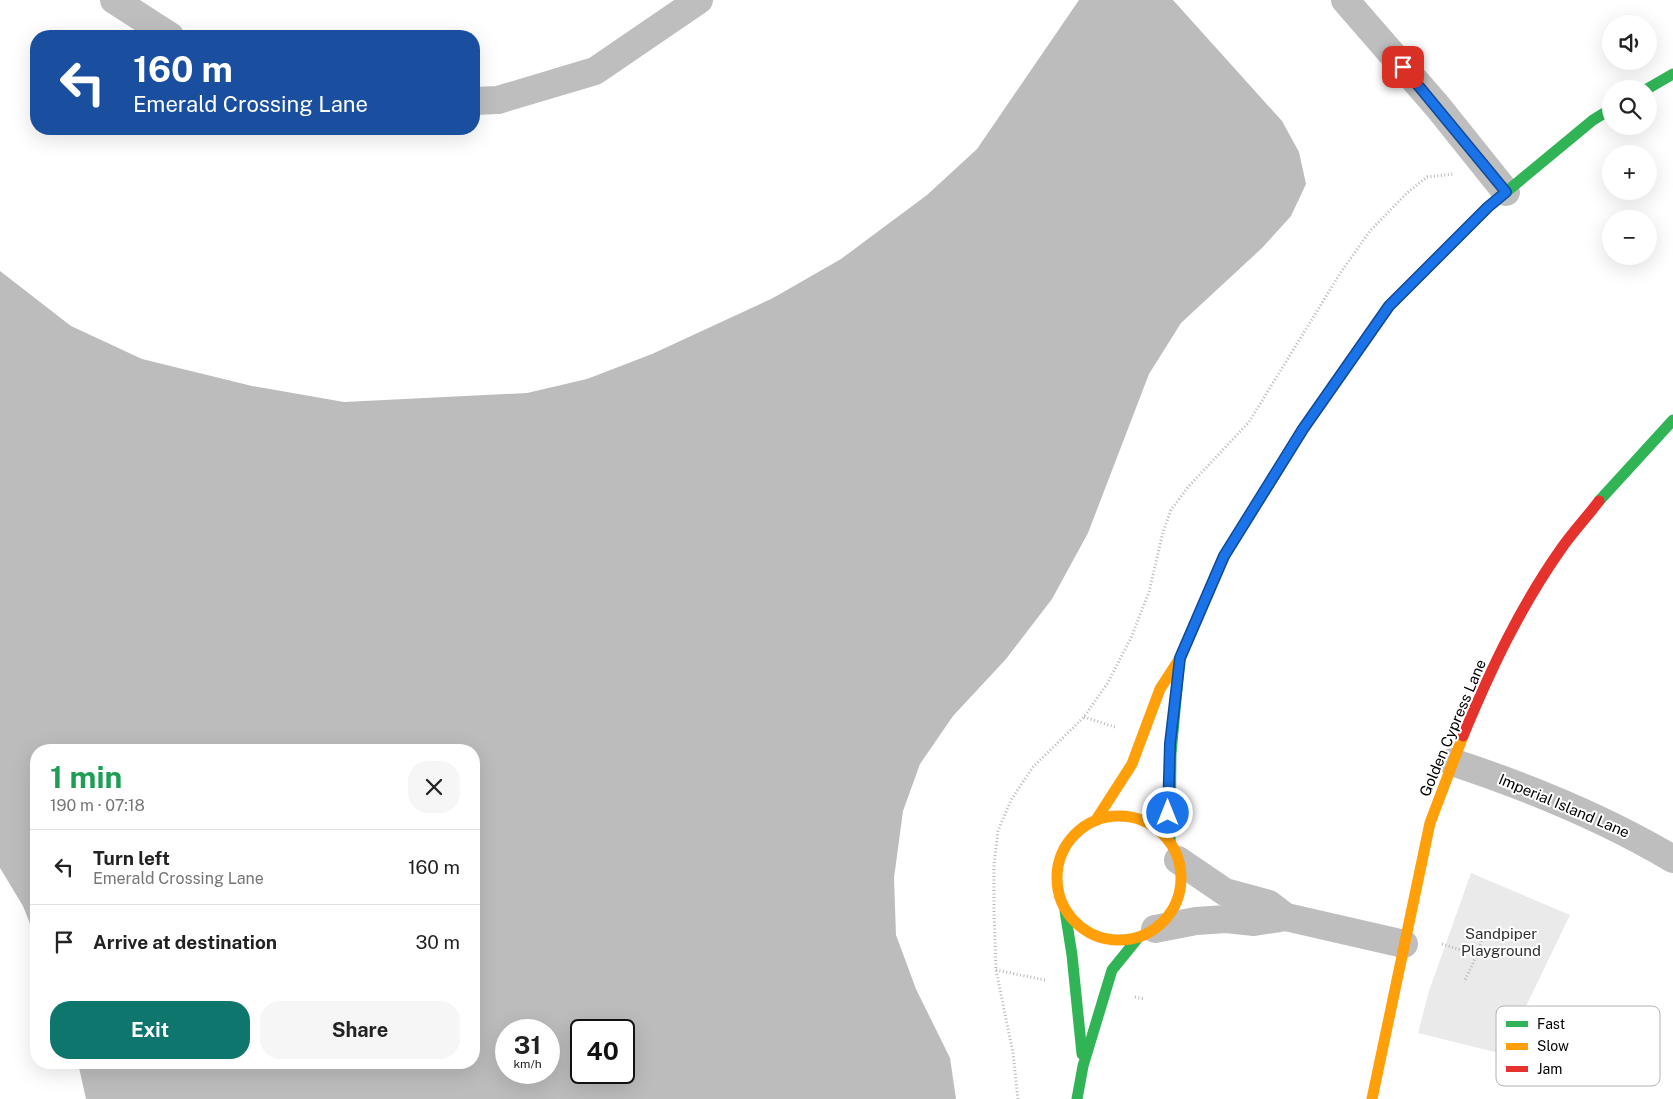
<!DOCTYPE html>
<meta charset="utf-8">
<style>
:root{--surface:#fff;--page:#f6f6f6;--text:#222;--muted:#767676;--line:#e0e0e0;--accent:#0f766e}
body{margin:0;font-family:"Public Sans",sans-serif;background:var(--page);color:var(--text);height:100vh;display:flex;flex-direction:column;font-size:19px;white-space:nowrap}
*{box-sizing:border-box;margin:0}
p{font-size:16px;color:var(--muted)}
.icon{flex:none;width:28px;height:28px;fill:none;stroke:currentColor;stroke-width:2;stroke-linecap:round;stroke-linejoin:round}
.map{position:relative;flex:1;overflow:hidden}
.drawer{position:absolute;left:30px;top:744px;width:450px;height:325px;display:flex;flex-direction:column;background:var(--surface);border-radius:20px;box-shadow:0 5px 20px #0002}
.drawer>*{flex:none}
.hud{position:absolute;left:30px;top:30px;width:450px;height:105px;border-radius:20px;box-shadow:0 5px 20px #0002;background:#1a4fa0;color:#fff;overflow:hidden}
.controls{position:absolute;left:1602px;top:15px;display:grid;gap:10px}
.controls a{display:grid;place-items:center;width:55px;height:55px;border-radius:50%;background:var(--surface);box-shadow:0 5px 20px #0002;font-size:25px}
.speed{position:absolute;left:495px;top:1019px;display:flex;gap:10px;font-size:25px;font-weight:700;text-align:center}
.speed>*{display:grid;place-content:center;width:65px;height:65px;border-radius:50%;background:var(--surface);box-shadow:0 5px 20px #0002;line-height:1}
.speed small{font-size:12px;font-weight:400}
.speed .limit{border:2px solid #111;border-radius:8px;background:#fff;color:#111}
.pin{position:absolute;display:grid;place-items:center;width:42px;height:42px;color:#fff;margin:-21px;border-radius:10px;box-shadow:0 2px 8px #0006}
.me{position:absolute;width:55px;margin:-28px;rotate:0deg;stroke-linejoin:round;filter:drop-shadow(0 0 4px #0008)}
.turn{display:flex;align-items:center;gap:18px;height:105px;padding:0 20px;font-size:22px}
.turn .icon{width:65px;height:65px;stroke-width:2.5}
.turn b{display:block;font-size:35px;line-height:42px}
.round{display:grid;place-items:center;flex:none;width:52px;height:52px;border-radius:20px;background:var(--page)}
.headline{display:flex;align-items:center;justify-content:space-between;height:85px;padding:0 20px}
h1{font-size:30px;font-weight:700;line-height:38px;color:#1e9e55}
.button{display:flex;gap:10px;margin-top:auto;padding:10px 20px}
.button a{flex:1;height:58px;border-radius:20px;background:var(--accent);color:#fff;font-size:20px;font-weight:700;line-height:58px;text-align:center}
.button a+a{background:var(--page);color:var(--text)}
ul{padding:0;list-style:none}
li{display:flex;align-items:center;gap:15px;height:75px;padding:0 20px;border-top:1px solid var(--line)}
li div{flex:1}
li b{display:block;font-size:19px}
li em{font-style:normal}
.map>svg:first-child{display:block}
</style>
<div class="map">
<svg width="1673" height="1099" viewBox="0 0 1673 1099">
<rect width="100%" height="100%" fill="#fff"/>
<!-- green -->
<polygon fill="#eaeaea" points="1471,873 1570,915 1503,1054 1418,1033 1429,991"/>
<!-- water -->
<path fill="#bcbcbc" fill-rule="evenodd" d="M1079,0H1173L1282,121L1299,152L1306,184L1291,216L1262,248L1181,323L1149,374L1088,533L1052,599L1006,659L953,716L920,764L903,811L894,878L896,935L916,989L950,1058L956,1099H86L78,1063L474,1062V750H36V939L23,906L0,868V271L71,326L142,359L252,386L344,402L527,393L587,379L652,354L773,298L841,259L927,195L977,149ZM506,1030H549V1072H506ZM581,1030H624V1072H581Z"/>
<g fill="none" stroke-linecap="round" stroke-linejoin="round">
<!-- path -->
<g stroke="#b8b8b8" stroke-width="3" stroke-dasharray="1 2.5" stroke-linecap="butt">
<polyline points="1084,717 1115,727"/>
<polyline points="1442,944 1477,955 1464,982"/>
<polyline points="1477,955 1485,928"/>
<polyline points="996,970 1045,980"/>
<polyline points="1135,997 1144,999"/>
<polyline points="1018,1099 1013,1053 996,970 994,909 994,865 998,831 1011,800 1033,767 1084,717 1107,684 1131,638 1149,592 1163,532 1171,510 1188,487 1249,422 1341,272 1370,231 1407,193 1427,177 1453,174"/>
</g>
<!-- street -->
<g stroke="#bebebe" stroke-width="28">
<polyline points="114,0 170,36"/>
<polyline points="1345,0 1438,107 1506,192"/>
<polyline points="474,101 498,100 595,71 699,0"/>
<path d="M1452,762C1528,787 1604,818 1673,859"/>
<polyline points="1178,860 1225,892 1269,904 1286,917 1404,944"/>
<polyline points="1155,929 1196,921 1226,919 1254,922 1286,917"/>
</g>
<!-- fast -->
<g stroke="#30b455" stroke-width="11">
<polyline points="1647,89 1673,74"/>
<polyline points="1452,243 1488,207 1593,120 1611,109"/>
<polyline points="1599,501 1673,420"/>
<polyline points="1170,842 1171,754 1179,667"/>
<polyline points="1065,911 1072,955 1082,1054"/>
<polyline points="1077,1099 1083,1066 1112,970 1138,938"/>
</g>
<!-- slow -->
<g stroke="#ff9f0a" stroke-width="11">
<circle cx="1119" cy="878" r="62"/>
<polyline points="1096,820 1132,764 1160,689 1180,658 1224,556 1269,484"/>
<polyline points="1372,1099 1430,823 1463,736"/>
</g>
<!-- jam -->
<g stroke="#e5322d" stroke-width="11">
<polyline points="1269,484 1303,429 1389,306 1452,243"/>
<path d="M1463,736C1490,671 1520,607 1561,549C1572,533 1587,517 1599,501"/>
</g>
</g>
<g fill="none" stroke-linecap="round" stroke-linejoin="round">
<!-- route casing -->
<g stroke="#114b97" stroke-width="12">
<polyline id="route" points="1168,813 1170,744 1180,658 1224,556 1303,429 1389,306 1488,207 1506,192 1403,67"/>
</g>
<!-- route -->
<use href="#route" stroke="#1a73e8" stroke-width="9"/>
</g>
<g text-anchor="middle" stroke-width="4" stroke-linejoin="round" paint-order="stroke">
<!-- street labels -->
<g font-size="15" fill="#000" stroke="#fff">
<text transform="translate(1453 728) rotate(-67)" y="5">Golden Cypress Lane</text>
<text transform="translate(1564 806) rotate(23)" y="5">Imperial Island Lane</text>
</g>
<!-- park labels -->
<g font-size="15" fill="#2f2f2f" stroke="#fff">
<text x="1501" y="939">Sandpiper<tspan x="1501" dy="17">Playground</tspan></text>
</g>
</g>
<!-- legend -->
<rect x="1496" y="1006" width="164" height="80" rx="8" fill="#fff" stroke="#b2b2b2" stroke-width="1"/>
<rect x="1506" y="1021" width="22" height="6" fill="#30b455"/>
<rect x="1506" y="1043" width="22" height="7" fill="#ff9f0a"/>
<rect x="1506" y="1066" width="22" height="6" fill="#e5322d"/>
<g font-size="14" fill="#000">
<text x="1537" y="1029">Fast</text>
<text x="1537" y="1051">Slow</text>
<text x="1537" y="1074">Jam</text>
</g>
</svg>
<div class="controls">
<a><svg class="icon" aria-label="sound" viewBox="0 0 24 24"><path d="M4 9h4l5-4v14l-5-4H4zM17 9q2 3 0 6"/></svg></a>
<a><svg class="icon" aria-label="search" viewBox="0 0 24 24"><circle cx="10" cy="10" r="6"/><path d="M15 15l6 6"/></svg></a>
<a>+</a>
<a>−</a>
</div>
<div class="speed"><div>31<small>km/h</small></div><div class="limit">40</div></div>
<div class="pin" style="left:1403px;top:67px;background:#d93025"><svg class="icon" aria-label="arrive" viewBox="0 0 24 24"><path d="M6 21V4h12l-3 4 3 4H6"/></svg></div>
<svg class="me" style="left:1168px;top:813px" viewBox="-20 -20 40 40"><circle r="17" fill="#1a73e8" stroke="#fff" stroke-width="3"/><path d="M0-11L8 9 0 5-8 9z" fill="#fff"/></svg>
<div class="hud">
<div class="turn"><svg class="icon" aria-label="left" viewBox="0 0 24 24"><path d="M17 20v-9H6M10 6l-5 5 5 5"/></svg><div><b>160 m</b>Emerald Crossing Lane</div></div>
</div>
<section class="drawer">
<div class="headline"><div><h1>1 min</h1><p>190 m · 07:18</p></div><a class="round"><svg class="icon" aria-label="close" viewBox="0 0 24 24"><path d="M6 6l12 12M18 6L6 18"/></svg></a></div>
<ul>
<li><svg class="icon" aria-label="left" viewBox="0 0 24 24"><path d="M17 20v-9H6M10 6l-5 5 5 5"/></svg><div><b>Turn left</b><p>Emerald Crossing Lane</p></div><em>160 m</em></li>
<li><svg class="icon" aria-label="arrive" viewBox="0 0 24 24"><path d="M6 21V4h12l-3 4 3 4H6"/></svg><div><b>Arrive at destination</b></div><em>30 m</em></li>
</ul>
<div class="button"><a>Exit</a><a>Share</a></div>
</section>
</div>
